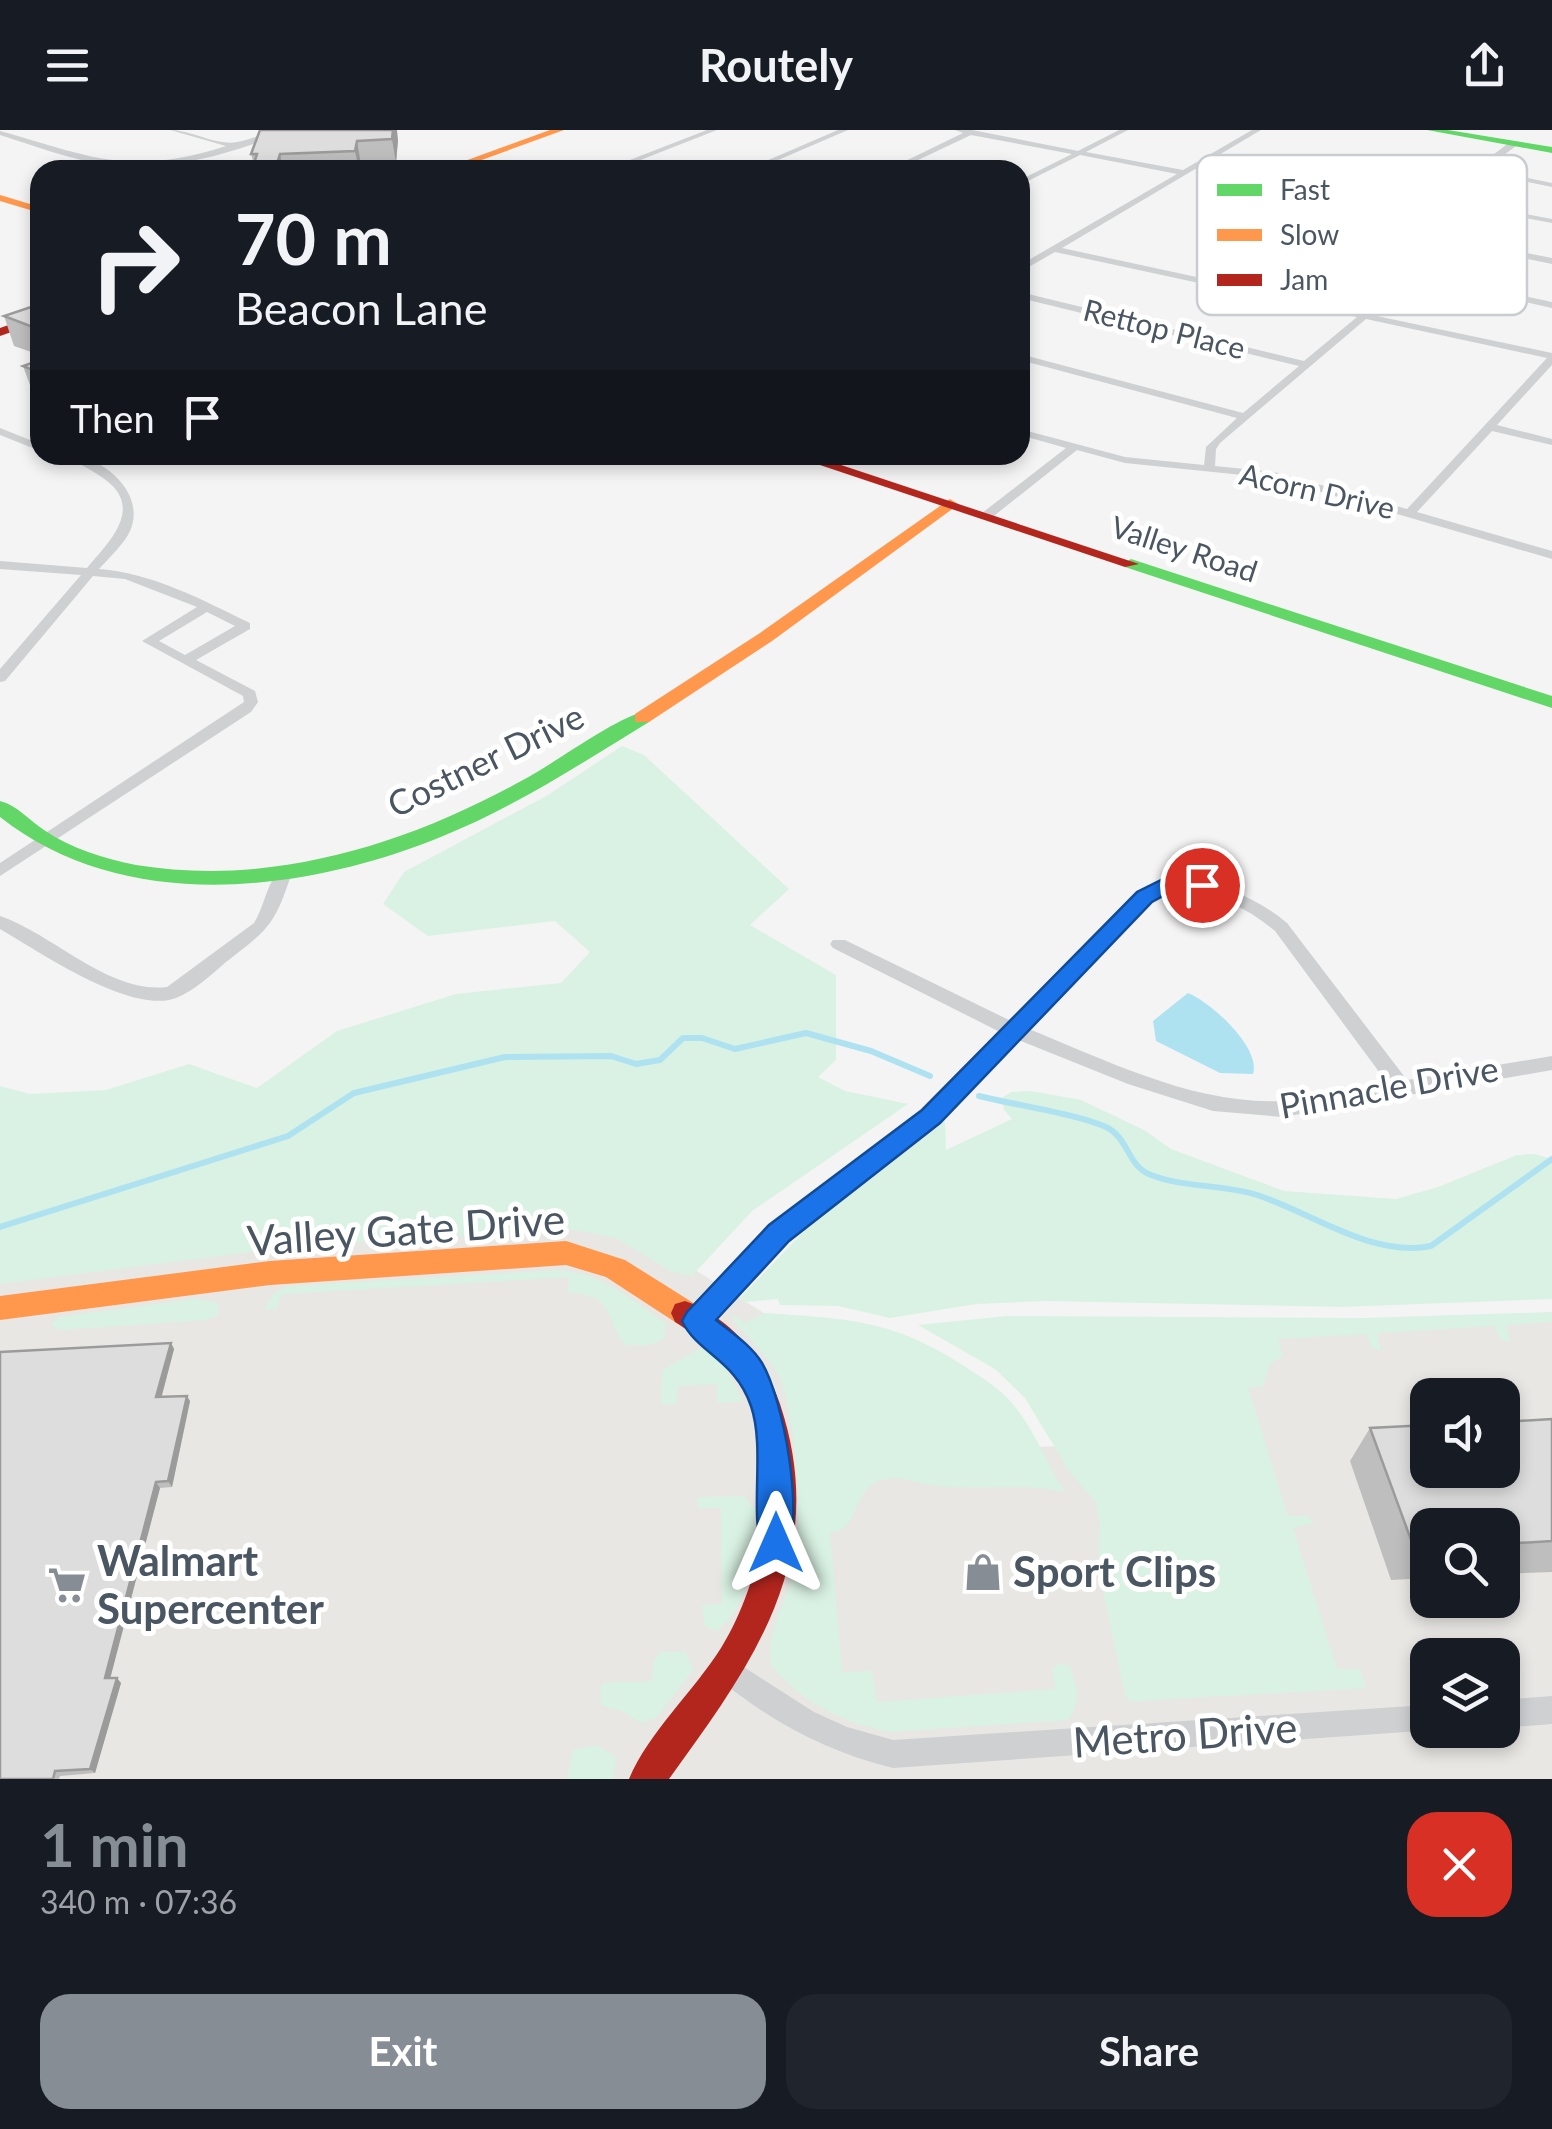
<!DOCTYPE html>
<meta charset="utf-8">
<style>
:root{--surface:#171b24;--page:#20242c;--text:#f1f3f6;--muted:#9ea1a6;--accent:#868d94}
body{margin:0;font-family:Lato,sans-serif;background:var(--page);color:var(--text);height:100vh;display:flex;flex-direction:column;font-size:38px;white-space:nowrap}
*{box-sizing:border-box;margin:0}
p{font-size:32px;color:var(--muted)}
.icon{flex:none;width:55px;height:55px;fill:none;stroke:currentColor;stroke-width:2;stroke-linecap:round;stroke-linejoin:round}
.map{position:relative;height:1649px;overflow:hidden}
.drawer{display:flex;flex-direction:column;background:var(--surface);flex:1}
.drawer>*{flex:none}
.hud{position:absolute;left:30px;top:30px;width:1000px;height:305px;border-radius:30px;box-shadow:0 5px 15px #0003;background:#171b24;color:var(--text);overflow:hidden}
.fabs{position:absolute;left:1410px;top:1248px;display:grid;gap:20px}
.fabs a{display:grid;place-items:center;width:110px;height:110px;border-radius:20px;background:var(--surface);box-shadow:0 5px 15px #0003;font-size:50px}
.pin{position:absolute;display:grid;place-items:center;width:85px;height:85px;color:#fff;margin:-42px;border:5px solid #fff;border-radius:50%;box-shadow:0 2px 10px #0007}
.me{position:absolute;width:110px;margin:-55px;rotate:0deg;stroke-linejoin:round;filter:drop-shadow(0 0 8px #0008)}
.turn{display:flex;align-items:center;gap:35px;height:210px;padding:0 40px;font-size:45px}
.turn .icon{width:130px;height:130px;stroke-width:2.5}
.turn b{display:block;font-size:70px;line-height:85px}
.then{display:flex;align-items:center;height:95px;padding:0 40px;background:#0003;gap:20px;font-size:38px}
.round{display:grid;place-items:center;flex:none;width:105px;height:105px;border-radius:30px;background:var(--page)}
.summary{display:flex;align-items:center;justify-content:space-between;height:170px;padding:0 40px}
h1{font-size:60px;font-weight:700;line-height:75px;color:var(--accent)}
.cta{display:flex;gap:20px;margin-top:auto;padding:20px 40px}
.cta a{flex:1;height:115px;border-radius:30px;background:var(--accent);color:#fff;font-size:40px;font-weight:700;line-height:115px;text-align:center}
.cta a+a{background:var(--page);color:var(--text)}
header{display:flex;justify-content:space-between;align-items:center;height:130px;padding:0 40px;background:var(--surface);font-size:45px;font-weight:700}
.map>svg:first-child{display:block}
</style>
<header><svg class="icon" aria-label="menu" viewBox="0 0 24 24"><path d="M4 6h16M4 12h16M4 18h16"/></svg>Routely<svg class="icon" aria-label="share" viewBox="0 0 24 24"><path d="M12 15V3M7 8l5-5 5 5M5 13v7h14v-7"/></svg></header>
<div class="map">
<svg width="1552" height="1649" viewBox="0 0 1552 1649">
<rect width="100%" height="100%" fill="#f4f4f4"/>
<!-- commercial -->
<path fill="#e8e7e3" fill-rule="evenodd" d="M568,1060L824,1221L847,1324L1168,1312L1140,1206L1552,1185V1649H0V1125ZM1428,1265H1502V1340H1428ZM1428,1395H1502V1470H1428ZM1428,1525H1502V1600H1428Z"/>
<!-- green -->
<g fill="#d9f2e3">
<polygon points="622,616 644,625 789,759 750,795 836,845 836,930 818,947 845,961 908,974 752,1081 692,1146 672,1142 616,1108 574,1100 305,1115 0,1154 0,956 30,964 106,960 189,934 257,958 337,901 456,864 561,853 590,822 555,791 428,806 383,774 404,742 548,665"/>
<polygon points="1031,961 1081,970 1144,1000 1171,1019 1284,1061 1396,1069 1438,1057 1517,1025 1535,1024 1552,1029 1552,1169 1341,1177 1044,1171 976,1174 890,1188 838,1176 780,1175 778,1169 745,1172 740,1168 806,1099 945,991 946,1020 1012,989 1004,980 1002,968 1011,962"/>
<path d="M559,1140C603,1144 632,1169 666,1194L664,1209L650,1215H625C604,1187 616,1166 568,1162L569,1147L281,1164L277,1179H264L274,1163L288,1156Z"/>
<polygon points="194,1169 219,1173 218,1186 205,1190 60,1200 51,1195 58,1187"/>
<polygon points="1552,1182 1552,1192 1506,1195 1511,1212 1501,1210 1494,1196 1377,1203 1381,1221 1372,1218 1366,1204 1278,1209 1283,1226 1270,1234 1263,1256 1248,1258 1288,1386 1308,1386 1313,1393 1293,1398 1337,1539 1360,1539 1366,1558 1138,1571 1129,1571 1125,1565 1098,1437 1100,1394 1096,1372 1071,1344 1025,1268 995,1239 918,1195 1007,1186 1365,1188"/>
<path d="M764,1183C849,1189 893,1189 967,1238C986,1250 1006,1263 1019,1282C1037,1306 1048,1336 1065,1362C1020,1352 977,1361 932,1355C915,1353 897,1343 879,1351C851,1362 860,1401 830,1403L842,1542L872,1541L877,1572L1055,1559L1052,1538L1061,1533L1070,1537C1078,1557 1081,1573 1068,1590L890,1602C843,1593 802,1573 771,1535C766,1502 786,1471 795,1440C804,1406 795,1282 780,1249C769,1225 748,1210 733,1189V1184L745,1193Z"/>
<polygon points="701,1218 723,1233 743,1271 717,1273 717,1254 678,1256 676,1274 661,1275 662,1240"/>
<path d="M744,1366L755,1379C757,1413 749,1485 714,1501L704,1495L702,1475L722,1474L721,1378H698L696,1370L700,1367Z"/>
<polygon points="661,1522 686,1522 693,1540 656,1588 641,1593 624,1582 601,1575 601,1553 652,1551 654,1529"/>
<polygon points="597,1615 616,1627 613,1649 567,1649 573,1620"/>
</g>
<!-- water -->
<path fill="#aee2f0" d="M1188,863C1212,873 1261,918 1253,944L1220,943L1156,911L1153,891Z"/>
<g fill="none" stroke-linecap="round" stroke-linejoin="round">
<!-- stream -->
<g stroke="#aee2f0" stroke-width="6">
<path d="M979,966C1015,975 1073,983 1106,997C1129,1008 1127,1036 1151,1045C1184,1058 1223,1054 1257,1065C1311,1082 1372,1128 1431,1116L1552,1029"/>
<polyline points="0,1097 288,1006 354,963 505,927 611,926 636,934 660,930 683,908 702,908 735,919 806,903 871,921 930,946"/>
</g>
<!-- street -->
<g fill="#ced0d2" fill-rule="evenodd">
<path d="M170,0C192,0 216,16 237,12C254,9 269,0 287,0C239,23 158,44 105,35C69,29 35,16 0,5V1C93,27 128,47 226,16Z"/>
<polygon points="707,0 717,0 615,40 604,40"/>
<polygon points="838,0 848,0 755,40 745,40"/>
<path d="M955,0H972L1078,21L1119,0H1128L1086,22L1183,40L1252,0H1261L1062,118L1363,183L1406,146L1265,113L1251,101L1259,89L1270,81L1352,30L1397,26L1477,37L1510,12H1516V16L1485,39L1552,53V57L1480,42C1471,43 1463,39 1451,37C1410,30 1369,24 1332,47L1552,89V93L1327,50L1289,76L1552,128V134L1283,79L1265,93L1259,100L1271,109L1291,116L1552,172V178L1415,148L1372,185L1552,223V235L1497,295L1552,309V315L1492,301L1417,382L1552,421V429L1273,348L1125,333L1077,320L990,389H982V383L1066,318L1020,305V299L1125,327L1204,335L1206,317L1237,288L1020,230V224L1243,283L1299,236L1020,168V162L1304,231L1357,187L1055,122L1020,142V135L1177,44L1080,25L1020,55V50L1072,24L971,5L897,40H887L963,3ZM1366,189L1547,228L1407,379L1274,342L1215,336L1216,319L1220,313Z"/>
<polygon points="0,298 40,314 40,321 0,305"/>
<path d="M67,325C102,325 147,363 130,401C124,414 109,428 99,439C153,443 202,470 250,493V499L196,530L255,561L258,572L251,582L0,746V733L244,572L243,566L142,511L197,477L125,449L93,446L5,551L0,552V539L81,445L0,439V431L87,438C107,414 144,380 107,351C95,341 79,335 67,325ZM207,482L235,496L185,525L159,511Z"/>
<path d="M284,737L292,742C275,795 269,799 226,832C211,845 194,861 176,868C131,885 40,822 0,799V786C53,804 109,864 167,857L254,793C265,776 268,746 284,737Z"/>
<path d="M1187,748C1225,756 1257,768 1287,793L1407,950L1552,926V940L1283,987L1213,981L1128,954L1016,909L938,991L767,1127L705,1198L697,1201L689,1198L686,1191L689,1184L751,1115L924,981L1000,902L833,818L830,814L833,810H845L1011,891L1106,793L1154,752ZM1187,758C1220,766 1249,779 1275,801L1388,954C1354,959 1317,970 1282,971C1193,975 1107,930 1026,898L1118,801L1165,761Z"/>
<path d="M725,1525L814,1582L847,1597L893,1610L1428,1575V1600H1434L893,1638C839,1625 790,1602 745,1569C733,1560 718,1552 712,1538L716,1529Z"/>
<polygon points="1552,1566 1552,1594 1502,1598 1502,1570"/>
</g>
<!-- fast -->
<g fill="#63d668" fill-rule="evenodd">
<polygon points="1427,0 1448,0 1552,17 1552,23"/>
<polygon points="1131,429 1552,566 1552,578 1125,437 1123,434"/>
<path d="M642,582L651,588L649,592C582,633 515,677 443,706C304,763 124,785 0,687V671C17,675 30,691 44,700C70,718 105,729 136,735C271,757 406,715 523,650C555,633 611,591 642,582Z"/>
</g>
<!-- slow -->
<g fill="#ff974d" fill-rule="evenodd">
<polygon points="550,0 564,0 454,40 440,40"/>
<polygon points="0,65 40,77 40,83 0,71"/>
<polygon points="950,369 958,374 955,377 772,511 649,592 635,592 635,584 760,503"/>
<polygon points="566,1111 625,1130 695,1174 699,1183 695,1192 685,1195 675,1192 606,1147 566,1135 270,1155 0,1190 0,1166 270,1131"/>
</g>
<!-- jam -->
<g fill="#b3261e" fill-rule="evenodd">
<polygon points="40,184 40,192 0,206 0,198"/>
<polygon points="790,325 811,325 1139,434 1125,437"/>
<path d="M685,1171C730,1187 765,1229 780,1274C831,1427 754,1532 669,1649H629C648,1603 694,1561 721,1518C767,1443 786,1326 738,1247C723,1223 698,1207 675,1192L671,1183L675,1174Z"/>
</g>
</g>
<!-- wall -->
<g fill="#bebebf">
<polygon points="260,0 398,10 396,33 361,35 360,40 252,40 254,34 251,24"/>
<polygon points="40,174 40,225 14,216 4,186"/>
<polygon points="40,230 40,269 34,266 23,236"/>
<polygon points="171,1213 174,1219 161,1267 190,1271 172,1357 160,1358 110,1548 121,1553 95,1643 60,1646 59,1649 0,1649"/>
<polygon points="1552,1289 1552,1442 1502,1444 1502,1395 1428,1395 1428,1448 1391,1450 1350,1331 1370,1298"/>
</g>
<!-- shaded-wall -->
<g fill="#9b9b9b">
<polygon points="393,0 397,0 398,10 396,33 392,9"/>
<polygon points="357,11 361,35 360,40 359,40 355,21"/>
<polygon points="280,24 283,40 275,40"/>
<polygon points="38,193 40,198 40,225 30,196"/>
<polygon points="171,1213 174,1219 160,1273 156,1267"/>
<polygon points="187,1266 190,1271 172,1357 168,1351"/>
<polygon points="156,1352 160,1358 109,1553 105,1548"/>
<polygon points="117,1548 121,1553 95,1643 90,1639"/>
</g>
<!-- building -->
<g fill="#ddddde" stroke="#9b9b9b" stroke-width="2.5">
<polygon points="260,0 393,0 392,9 357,11 355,21 280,24 275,40 252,40 257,24 251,24"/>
<polygon points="159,34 156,40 133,40 136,35"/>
<polygon points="40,174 40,193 30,196 4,186"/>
<polygon points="40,230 40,243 23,236"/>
<polygon points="171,1213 156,1267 187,1266 168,1351 156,1352 105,1548 117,1548 90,1639 55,1641 53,1649 0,1649 0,1222"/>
<polygon points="1552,1289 1552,1411 1502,1414 1502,1395 1428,1395 1428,1417 1414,1418 1370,1298 1428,1295 1428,1340 1502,1340 1502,1292"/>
</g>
<!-- route -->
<path fill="#1a73e8" stroke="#114b97" stroke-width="2.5" d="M1171,745L1202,748L1213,755L1202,762L1174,760L1152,772L940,993L789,1111L716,1190C732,1203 751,1215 762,1233C784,1271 804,1384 787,1424L776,1429L764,1424C748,1386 766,1320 751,1276C735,1229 698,1224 682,1191L687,1182L769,1095L922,980L1137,762Z"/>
<!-- icons -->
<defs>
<g id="shop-bare" transform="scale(3)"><path d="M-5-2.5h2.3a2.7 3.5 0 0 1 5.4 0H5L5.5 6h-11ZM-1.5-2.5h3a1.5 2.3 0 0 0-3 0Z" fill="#868d94" stroke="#fff" stroke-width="2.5" paint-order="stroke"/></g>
<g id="supermarket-bare" transform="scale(3)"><path d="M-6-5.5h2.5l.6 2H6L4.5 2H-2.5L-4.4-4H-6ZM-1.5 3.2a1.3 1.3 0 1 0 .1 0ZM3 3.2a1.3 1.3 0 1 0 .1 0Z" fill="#868d94" stroke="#fff" stroke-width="2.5" paint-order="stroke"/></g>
</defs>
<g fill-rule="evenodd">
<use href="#shop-bare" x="983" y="1442"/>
<use href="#supermarket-bare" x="67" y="1455"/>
</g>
<g text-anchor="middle" stroke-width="10" stroke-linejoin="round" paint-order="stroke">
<!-- far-street labels -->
<g font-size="30" fill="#4a5661" stroke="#fff">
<text transform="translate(1164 200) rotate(14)" y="10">Rettop Place</text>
<text transform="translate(1317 362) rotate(13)" y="10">Acorn Drive</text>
<text transform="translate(1184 420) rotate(18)" y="10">Valley Road</text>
</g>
<!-- street labels -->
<g font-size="35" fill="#4a5661" stroke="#fff">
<text transform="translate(486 631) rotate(-26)" y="12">Costner Drive</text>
<text transform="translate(1389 958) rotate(-10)" y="12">Pinnacle Drive</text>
</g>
<!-- near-street labels -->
<g font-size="42" fill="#4a5661" stroke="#fff">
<text transform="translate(406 1100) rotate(-4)" y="15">Valley Gate Drive</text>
<text transform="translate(1185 1605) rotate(-4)" y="15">Metro Drive</text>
</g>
<!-- near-poi labels -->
<g font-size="42" font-weight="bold" fill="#4a5661" stroke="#fff" text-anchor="start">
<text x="97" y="1446">Walmart<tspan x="97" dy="48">Supercenter</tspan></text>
<text x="1013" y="1457">Sport Clips</text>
</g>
</g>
<!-- legend -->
<rect x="1197" y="25" width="330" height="160" rx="15" fill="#fff" stroke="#c9ccd0" stroke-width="2.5"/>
<rect x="1217" y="54" width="45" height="12" fill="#63d668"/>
<rect x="1217" y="99" width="45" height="12" fill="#ff974d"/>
<rect x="1217" y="144" width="45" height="12" fill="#b3261e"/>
<g font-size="28" fill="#4a5661">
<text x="1280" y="70">Fast</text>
<text x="1280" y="115">Slow</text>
<text x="1280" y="160">Jam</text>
</g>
</svg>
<div class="fabs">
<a><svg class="icon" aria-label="sound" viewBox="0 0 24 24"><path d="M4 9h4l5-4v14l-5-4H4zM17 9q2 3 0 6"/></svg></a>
<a><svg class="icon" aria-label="search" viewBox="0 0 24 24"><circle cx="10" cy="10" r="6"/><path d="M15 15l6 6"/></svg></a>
<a><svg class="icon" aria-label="layers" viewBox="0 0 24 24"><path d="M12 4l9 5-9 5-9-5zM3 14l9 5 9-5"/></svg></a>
</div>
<div class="pin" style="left:1202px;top:755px;background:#d93025"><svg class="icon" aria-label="arrive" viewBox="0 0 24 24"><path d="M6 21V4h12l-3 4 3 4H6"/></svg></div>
<svg class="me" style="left:776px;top:1413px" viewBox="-20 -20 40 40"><path d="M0-17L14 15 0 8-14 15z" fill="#1a73e8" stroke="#fff" stroke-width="4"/></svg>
<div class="hud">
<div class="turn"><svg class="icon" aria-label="right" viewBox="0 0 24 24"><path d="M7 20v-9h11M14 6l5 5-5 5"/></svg><div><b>70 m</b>Beacon Lane</div></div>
<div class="then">Then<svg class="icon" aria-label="arrive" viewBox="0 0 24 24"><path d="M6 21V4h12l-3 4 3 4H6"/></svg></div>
</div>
</div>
<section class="drawer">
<div class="summary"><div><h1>1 min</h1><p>340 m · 07:36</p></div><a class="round" style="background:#d93025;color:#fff"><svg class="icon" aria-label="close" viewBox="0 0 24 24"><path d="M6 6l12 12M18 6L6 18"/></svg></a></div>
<div class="cta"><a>Exit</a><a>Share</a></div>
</section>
